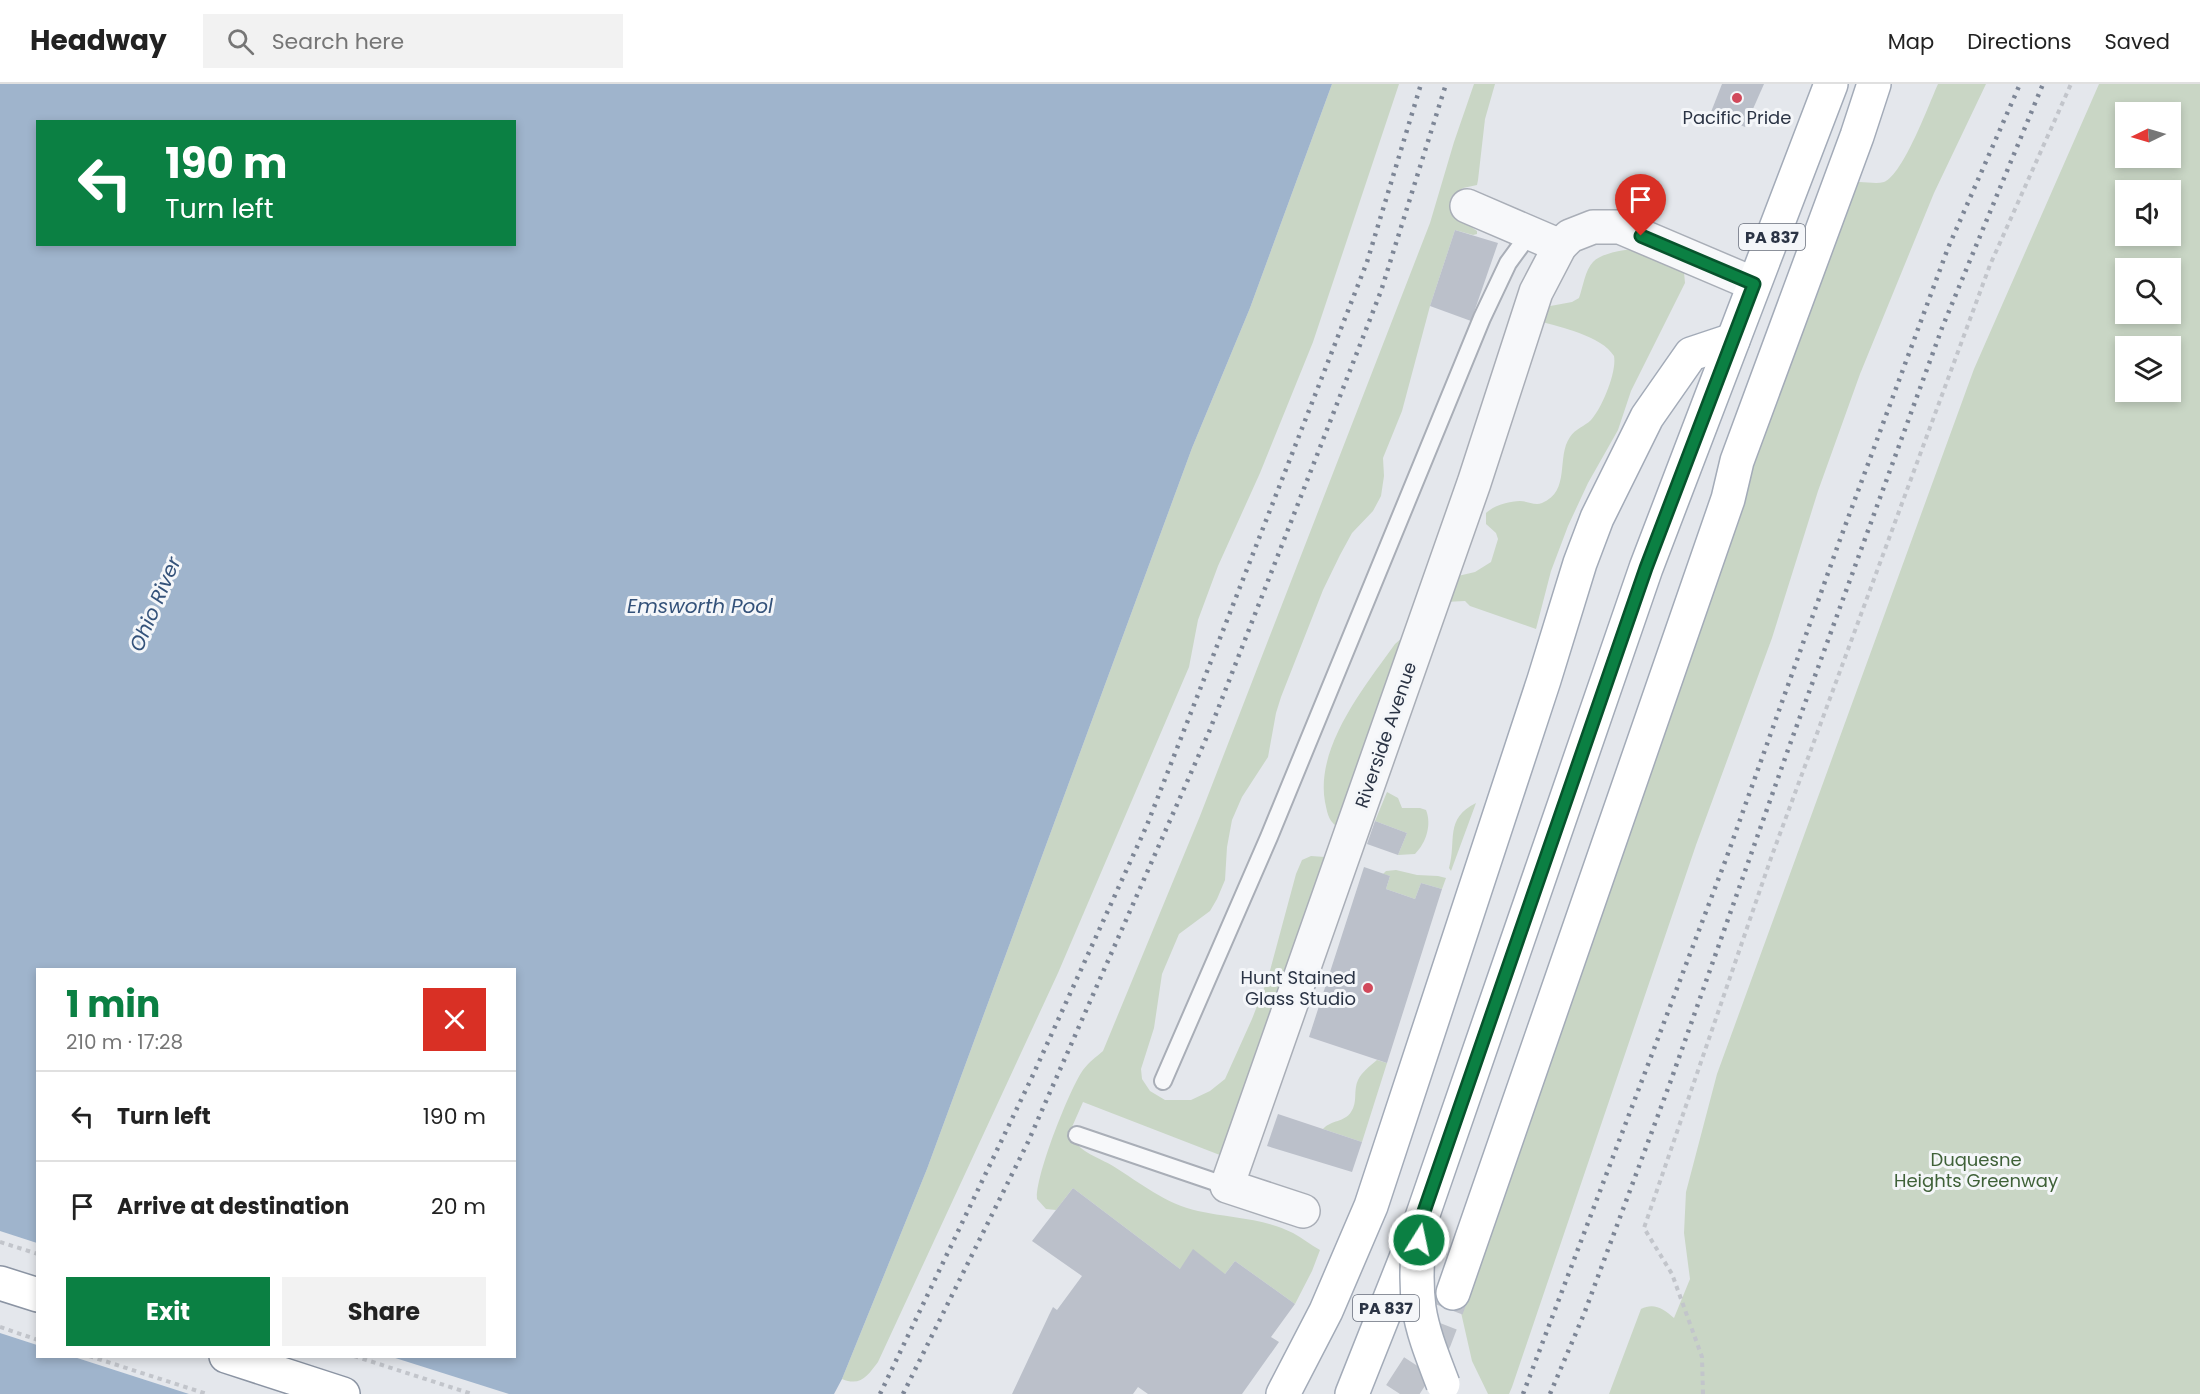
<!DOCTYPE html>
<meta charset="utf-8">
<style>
:root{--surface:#fff;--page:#f2f2f2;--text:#222;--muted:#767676;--line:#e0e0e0;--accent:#0b8043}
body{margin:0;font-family:Poppins,sans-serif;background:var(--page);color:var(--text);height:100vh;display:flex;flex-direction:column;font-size:22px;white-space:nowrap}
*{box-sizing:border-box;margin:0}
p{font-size:20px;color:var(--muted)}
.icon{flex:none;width:33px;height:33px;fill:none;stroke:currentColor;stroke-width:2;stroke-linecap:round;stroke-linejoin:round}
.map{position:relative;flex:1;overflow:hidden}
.sheet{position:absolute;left:36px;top:884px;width:480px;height:390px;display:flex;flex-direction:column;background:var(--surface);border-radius:0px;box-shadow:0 3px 9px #0003}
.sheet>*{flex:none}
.banner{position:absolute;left:36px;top:36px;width:480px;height:126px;border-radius:0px;box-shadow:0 3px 9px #0003;background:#0b8043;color:#fff;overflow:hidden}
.needle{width:39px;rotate:265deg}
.tools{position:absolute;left:2115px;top:18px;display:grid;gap:12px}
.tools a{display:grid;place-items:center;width:66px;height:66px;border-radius:0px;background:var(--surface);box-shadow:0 3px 9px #0003;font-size:30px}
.pin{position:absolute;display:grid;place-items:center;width:51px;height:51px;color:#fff;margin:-62px -26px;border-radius:50% 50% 50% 0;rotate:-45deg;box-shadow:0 0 6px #0007}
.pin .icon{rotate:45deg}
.me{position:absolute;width:66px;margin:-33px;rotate:10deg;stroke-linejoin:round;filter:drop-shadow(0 0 4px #0008)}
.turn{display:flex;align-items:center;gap:21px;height:126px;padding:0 30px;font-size:27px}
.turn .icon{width:78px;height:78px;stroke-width:2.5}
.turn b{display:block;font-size:42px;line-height:51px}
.round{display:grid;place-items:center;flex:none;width:63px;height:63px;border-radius:0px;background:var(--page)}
.headline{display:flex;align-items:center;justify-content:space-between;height:102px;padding:0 30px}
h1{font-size:36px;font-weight:700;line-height:45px;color:var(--accent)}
.action{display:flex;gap:12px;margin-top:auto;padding:12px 30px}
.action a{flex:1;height:69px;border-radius:0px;background:var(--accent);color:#fff;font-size:24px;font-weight:700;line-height:69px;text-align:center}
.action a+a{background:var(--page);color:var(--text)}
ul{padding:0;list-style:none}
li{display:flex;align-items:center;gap:18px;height:90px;padding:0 30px;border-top:2px solid var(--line)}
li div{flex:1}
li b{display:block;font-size:22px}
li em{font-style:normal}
header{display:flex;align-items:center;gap:36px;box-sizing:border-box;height:84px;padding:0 30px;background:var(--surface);border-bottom:2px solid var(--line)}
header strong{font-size:28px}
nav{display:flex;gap:33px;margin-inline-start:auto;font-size:21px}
.search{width:420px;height:54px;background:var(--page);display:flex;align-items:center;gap:15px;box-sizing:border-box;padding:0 21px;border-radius:0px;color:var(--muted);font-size:22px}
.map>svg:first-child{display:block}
</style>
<header>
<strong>Headway</strong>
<div class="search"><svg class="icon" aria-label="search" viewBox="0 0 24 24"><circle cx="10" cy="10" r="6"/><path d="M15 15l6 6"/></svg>Search here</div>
<nav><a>Map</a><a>Directions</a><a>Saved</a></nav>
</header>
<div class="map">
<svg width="2200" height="1310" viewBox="0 0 2200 1310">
<rect width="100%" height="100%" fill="#e4e7ec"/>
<!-- green -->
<g fill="#c9d6c5" fill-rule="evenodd">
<path d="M1332,0H1399L1313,258L1260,389L1218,482L1198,536L1189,583L1058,889L878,1278C868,1291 861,1303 842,1295L927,1085L1192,364L1250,224Z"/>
<path d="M1474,0H1495L1485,35L1478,96L1477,101L1463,104L1452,112C1444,131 1464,137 1477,147V150L1473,151L1455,146L1430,222L1402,327L1383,374L1384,392L1381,412L1373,427L1352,449L1340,471L1323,506L1281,613L1276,629L1268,673L1242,713L1232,736L1227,763L1225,796L1217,815L1210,827L1179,850L1162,890L1154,944L1141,985L1142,995L1150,1007L1165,1016H1191L1210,1007L1225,995L1252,935L1268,894L1296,790L1302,776L1311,772L1325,773L1225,1073L1083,1018L1072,1043V1053C1079,1068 1100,1074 1113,1082C1140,1099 1166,1120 1198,1127C1229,1134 1264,1134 1293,1149C1302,1154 1311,1161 1320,1166L1312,1187L1295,1220L1235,1177L1225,1190L1180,1185L1073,1104L1056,1126L1046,1125L1037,1115C1035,1093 1069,1006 1083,986C1089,978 1096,973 1103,967L1200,732L1430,139L1454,58Z"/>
<path d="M1938,0H1986L1934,109L1860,290L1818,407L1772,554L1696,761L1512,1303L1509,1310H1488L1472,1277L1460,1224L1467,1192L1851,99C1862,96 1874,101 1884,98C1903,91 1929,20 1938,0Z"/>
<path d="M2099,0H2200V1310H1609L1641,1225C1654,1218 1664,1225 1674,1234L1690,1195L1684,1149L1686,1108L1717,990L1974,285ZM2126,28H2170V74H2126ZM2126,106H2170V152H2126ZM2126,184H2170V230H2126ZM2126,262H2170V308H2126Z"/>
<path d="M1643,164L1684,188L1685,199L1631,307L1618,346L1588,399L1568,442L1551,487L1536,545L1470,522L1465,517L1445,518L1458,492L1475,488L1491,478L1498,455L1496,449L1486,440V429C1493,422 1509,417 1520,417C1527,417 1535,422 1542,419C1571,407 1556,373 1570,353C1575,345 1585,342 1591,336C1602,324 1617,288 1614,272C1602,252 1560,243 1539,237L1545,223L1572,218L1579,214C1583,203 1585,186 1593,178C1602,168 1630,165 1643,164Z"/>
<path d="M1402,554L1336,742C1328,736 1327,727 1325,718C1315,663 1365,602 1395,560Z"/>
<path d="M1387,708L1398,714L1402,724H1420L1426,726C1432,741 1426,759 1415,770L1398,771L1407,749L1375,737Z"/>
<path d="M1476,719L1451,787L1449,784C1457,756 1444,735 1476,719Z"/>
<polygon points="1396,786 1417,791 1438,792 1446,794 1442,805 1421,799 1415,815 1386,805 1390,792 1383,790 1386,787"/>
<path d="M1377,976L1387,979L1362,1058L1323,1045C1331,1036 1345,1038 1351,1028C1358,1018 1353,1007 1358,996C1362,988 1370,982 1377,976Z"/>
</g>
<!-- water -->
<path fill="#9fb4cc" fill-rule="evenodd" d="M0,0H1332L1250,224L1192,364L927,1085L842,1295L834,1310H0ZM38,38H514V160H38ZM38,885H514V1272H38Z"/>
<!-- pier -->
<g fill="#e4e7ec">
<polygon points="0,1147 37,1159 37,1261 0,1249"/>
<polygon points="71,1272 389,1272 509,1310 189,1310"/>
</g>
<!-- building -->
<g fill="#bbc0ca">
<polygon points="1722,0 1764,0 1745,43 1711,28"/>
<polygon points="1455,146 1498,159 1471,237 1430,222"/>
<polygon points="1375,737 1407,749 1398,771 1367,760"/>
<polygon points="1364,783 1390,792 1386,805 1415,815 1421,799 1442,805 1387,979 1309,953"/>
<polygon points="1278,1030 1362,1058 1352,1088 1267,1062"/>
<polygon points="1073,1104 1180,1185 1193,1165 1225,1190 1235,1177 1295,1220 1271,1253 1279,1258 1242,1310 1148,1310 1138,1303 1133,1310 1012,1310 1049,1231 1053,1223 1057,1226 1082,1192 1032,1157"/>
</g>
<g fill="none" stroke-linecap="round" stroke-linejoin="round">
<!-- primary-tunnel -->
<polyline stroke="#bfc3cb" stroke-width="33" stroke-dasharray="33 16" stroke-linecap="butt" points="1400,1310 1435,1256 1453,1209"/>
<!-- service casing -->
<g stroke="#a9aeb7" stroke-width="20">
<g id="service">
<polyline points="1163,997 1269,753 1482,234 1508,179 1530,149"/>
<polyline points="1077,1051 1227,1102"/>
</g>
</g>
<!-- minor casing -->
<g stroke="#a9aeb7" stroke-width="36">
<g id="minor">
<polyline points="1467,122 1560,162"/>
<polyline points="1303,1127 1227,1102 1474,399 1536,208 1560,162 1570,152 1593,143 1620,143 1754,200"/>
</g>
</g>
<!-- primary casing -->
<g stroke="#a3abb8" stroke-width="36">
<g id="primary">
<polyline points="1453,1209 1728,415 1737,377 1857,52 1874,0"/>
<polyline points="1283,1310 1326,1227 1371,1122 1544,596 1580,479 1597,434 1647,333 1691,270 1733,256"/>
<polyline points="1352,1310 1420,1139 1646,484 1831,0"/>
</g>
</g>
<!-- trunk casing -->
<g stroke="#8b94a3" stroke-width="36">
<g id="trunk">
<polyline points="0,1199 38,1211"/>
<polyline points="226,1272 343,1310"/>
</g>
</g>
<!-- path -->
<g stroke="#c2c5cb" stroke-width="4" stroke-dasharray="4.5 4.5" stroke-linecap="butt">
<polyline points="0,1158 38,1170"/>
<polyline points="0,1243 38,1256"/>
<polyline points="89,1272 207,1310"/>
<polyline points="354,1272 472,1310"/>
<polyline points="1703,1310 1702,1273 1672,1190 1644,1144 1771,774 1990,181 2071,0"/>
</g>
<!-- service -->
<use href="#service" stroke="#f7f8fa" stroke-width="16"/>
<!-- minor -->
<use href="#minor" stroke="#f7f8fa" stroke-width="33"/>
<!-- primary -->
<use href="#primary" stroke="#fff" stroke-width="33"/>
<!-- trunk -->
<use href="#trunk" stroke="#fff" stroke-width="33"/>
<!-- rail -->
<g stroke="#7d8696" stroke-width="4.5" stroke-dasharray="3 6" stroke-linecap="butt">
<polyline points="880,1310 1032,993 1147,741 1367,178 1421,0"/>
<polyline points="903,1310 1028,1058 1209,648 1381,207 1446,0"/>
<polyline points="1523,1310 1726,775 1838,461 1948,164 2020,0"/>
<polyline points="1550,1310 1584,1230 1670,999 1789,663 1942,244 2043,0"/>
</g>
<!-- primary-bridge casing -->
<g stroke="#a3abb8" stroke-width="36" stroke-linecap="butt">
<path id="primary-bridge" d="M1420,1139C1418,1167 1415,1195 1419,1224C1423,1250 1434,1276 1443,1300"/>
</g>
<!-- primary-bridge -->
<use href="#primary-bridge" stroke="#fff" stroke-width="33"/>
</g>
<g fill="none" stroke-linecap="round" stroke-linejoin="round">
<!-- route casing -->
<g stroke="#07532c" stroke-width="15">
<polyline id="route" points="1419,1156 1420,1139 1646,484 1754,200 1641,152"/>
</g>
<!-- route -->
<use href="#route" stroke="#0b8043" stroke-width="10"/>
</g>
<!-- markers -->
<g fill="#d1495b" stroke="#f4f6f9" stroke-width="2">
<circle cx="1737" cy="14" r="6"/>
<circle cx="1368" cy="904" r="6"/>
</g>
<g text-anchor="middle" stroke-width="6" stroke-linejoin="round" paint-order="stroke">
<!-- shield labels -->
<g fill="#f4f6f9" stroke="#676e7b" stroke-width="1.5">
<rect x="1739" y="140" width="66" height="26" rx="4.5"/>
<rect x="1353" y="1211" width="66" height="26" rx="4.5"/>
</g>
<g font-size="16" font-weight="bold" fill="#2b3445">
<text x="1772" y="159">PA 837</text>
<text x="1386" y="1230">PA 837</text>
</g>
<!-- poi labels -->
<g font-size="18" fill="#2b3445" stroke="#f4f6f9">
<text x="1737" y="40">Pacific Pride</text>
<text x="1356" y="900" text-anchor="end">Hunt Stained<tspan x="1356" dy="21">Glass Studio</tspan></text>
</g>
<!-- street labels -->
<g font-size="18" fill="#2b3445" stroke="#f4f6f9">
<text transform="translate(1386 651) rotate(-71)" y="6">Riverside Avenue</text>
</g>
<!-- park labels -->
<g font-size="18" fill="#3f6138" stroke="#f4f6f9">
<text x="1976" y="1082">Duquesne<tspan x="1976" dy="21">Heights Greenway</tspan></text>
</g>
<!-- water labels -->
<g font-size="20" font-style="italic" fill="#34527a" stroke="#f4f6f9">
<text transform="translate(155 520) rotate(-67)" y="7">Ohio River</text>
<text x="700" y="529">Emsworth Pool</text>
</g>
</g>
</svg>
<div class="tools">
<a><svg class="needle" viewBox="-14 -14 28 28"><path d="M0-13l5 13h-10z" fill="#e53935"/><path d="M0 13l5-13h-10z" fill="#767676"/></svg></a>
<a><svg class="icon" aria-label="sound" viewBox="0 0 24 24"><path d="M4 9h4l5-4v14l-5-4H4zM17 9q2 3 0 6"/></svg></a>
<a><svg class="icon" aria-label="search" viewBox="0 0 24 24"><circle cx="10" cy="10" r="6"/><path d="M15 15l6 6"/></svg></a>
<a><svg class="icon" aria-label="layers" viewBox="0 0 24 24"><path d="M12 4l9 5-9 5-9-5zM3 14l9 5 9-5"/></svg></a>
</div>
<div class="pin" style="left:1641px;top:152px;background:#d93025"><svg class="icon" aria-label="arrive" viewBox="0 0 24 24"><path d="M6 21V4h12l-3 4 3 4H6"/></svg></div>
<svg class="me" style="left:1419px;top:1156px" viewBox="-20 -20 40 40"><circle r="17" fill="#0b8043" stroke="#fff" stroke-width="3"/><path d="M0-11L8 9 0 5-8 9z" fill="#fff"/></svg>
<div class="banner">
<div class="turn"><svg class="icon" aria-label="left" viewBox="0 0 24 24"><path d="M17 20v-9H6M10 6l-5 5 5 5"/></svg><div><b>190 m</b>Turn left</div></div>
</div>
<section class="sheet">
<div class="headline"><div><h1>1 min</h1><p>210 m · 17:28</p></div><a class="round" style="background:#d93025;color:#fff"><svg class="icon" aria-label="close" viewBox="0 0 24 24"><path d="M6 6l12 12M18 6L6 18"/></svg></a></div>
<ul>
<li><svg class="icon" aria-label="left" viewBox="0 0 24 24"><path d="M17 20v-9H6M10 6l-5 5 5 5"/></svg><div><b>Turn left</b></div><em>190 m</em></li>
<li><svg class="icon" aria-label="arrive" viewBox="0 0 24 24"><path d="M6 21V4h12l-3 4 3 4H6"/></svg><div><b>Arrive at destination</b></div><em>20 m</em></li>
</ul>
<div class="action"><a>Exit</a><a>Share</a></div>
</section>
</div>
